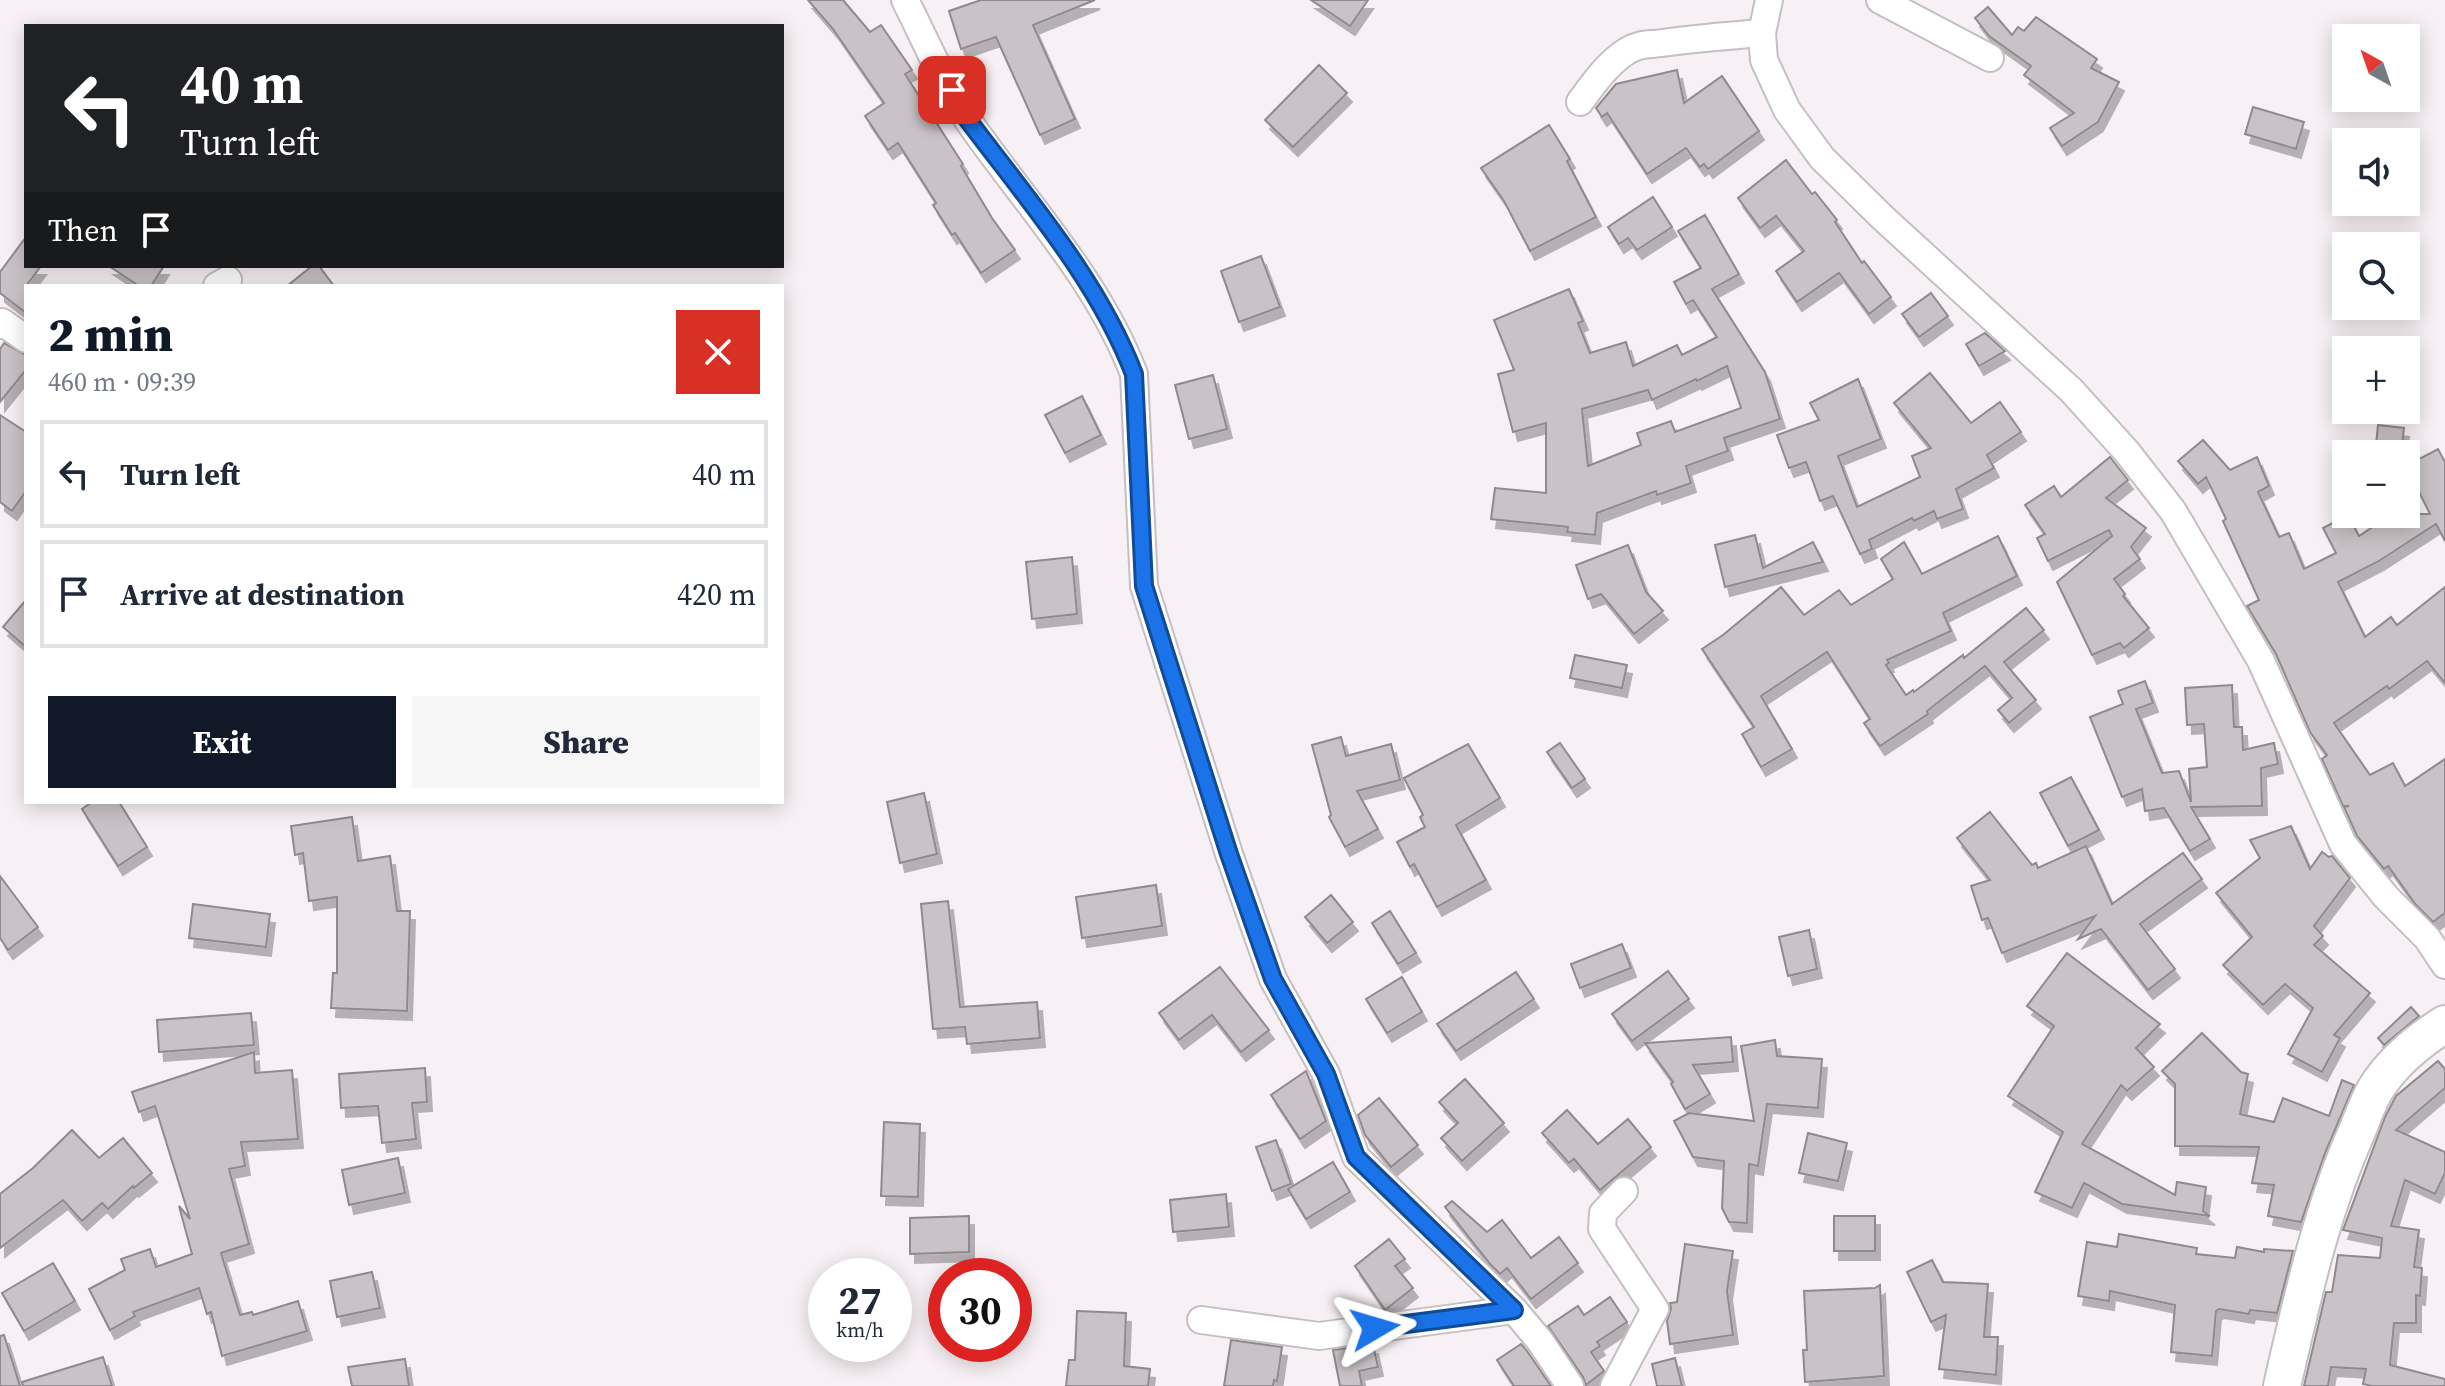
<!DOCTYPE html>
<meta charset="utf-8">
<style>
:root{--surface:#fff;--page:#f6f6f7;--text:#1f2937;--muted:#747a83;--line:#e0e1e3;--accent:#111827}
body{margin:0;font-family:"Source Serif 4",serif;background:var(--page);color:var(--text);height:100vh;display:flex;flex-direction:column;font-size:30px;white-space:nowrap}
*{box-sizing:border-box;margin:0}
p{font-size:26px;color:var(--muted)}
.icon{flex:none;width:44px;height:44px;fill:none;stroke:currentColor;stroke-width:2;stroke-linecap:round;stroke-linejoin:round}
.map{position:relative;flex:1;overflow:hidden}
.side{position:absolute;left:24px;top:284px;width:760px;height:520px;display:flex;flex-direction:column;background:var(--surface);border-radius:0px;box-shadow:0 4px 20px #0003}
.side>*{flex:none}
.hud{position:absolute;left:24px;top:24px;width:760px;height:244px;border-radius:0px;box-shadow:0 4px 20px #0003;background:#202124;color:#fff;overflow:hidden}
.needle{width:52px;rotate:320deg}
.fabs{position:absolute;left:2332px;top:24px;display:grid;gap:16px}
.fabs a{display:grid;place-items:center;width:88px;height:88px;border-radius:0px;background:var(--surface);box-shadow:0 4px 20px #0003;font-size:40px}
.speed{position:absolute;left:808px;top:1258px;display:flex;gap:16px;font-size:40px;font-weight:700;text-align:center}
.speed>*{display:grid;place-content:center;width:104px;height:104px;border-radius:50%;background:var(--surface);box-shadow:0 4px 20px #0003;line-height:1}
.speed small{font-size:20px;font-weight:400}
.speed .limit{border:12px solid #d22;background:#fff;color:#111}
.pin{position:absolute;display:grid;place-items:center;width:68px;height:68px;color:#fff;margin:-34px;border-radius:16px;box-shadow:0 4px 12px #0006}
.me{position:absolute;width:88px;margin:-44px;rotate:83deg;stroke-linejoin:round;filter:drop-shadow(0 0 6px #0008)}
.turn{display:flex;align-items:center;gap:28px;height:168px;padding:0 24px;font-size:36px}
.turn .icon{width:104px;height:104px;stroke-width:2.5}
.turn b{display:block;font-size:56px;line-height:68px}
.then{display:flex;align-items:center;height:76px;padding:0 24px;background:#0003;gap:16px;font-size:30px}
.round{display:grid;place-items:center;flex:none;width:84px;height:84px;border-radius:0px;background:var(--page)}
.head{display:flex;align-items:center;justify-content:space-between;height:136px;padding:0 24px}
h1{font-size:48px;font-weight:800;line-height:60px;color:var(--accent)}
.cta{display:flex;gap:16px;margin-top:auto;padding:16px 24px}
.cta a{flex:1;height:92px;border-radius:0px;background:var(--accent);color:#fff;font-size:32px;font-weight:800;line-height:92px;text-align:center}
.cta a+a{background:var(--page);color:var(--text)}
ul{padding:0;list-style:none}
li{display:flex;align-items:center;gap:24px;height:108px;margin:0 16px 12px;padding:0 8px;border:4px solid var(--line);border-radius:0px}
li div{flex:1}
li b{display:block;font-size:30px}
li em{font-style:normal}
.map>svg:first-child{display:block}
</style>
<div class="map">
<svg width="2445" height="1386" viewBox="0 0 2445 1386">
<defs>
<filter id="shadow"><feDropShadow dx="5" dy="9" stdDeviation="0" flood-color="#0004"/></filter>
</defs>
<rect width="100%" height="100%" fill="#f7f0f4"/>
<!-- building -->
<g fill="#c9c2c6" stroke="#90898d" stroke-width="2" fill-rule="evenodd" filter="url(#shadow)">
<polygon points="808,0 843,0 870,32 881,25 912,70 905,74 963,164 961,166 992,218 1015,250 981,273 955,233 952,235 933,205 936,203 898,143 888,150 865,116 884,103 833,29"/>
<polygon points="981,0 1095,0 1033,25 1075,119 1040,135 996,37 961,49 949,11"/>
<polygon points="1311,0 1368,0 1350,26"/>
<polygon points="1988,7 2012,35 2018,27 2024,31 2036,17 2097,59 2091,68 2119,82 2098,122 2062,146 2050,128 2074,113 2024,75 2031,66 1989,36 1975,18"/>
<polygon points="1319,65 1347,93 1293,147 1265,120"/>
<polygon points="1677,70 1684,103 1722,76 1759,131 1708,169 1704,164 1700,167 1686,148 1647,174 1607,113 1602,117 1596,108 1616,84"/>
<polygon points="2253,107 2304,122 2296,149 2245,134"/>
<polygon points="1549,125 1570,159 1567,161 1596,217 1530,251 1504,201 1481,168"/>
<polygon points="1786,160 1812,194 1815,192 1837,220 1835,222 1862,263 1864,261 1891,297 1869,314 1839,273 1797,302 1776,271 1804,251 1776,216 1760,228 1738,198"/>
<polygon points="1653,197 1672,227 1637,250 1628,238 1619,244 1608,227"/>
<path d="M1705,215L1739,274L1712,289L1765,372L1780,419L1724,438L1728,451L1686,466L1691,483L1657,495L1656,491L1597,513L1595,535L1567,532L1568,527L1491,519L1495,488L1546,493V423L1513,432L1498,374L1514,370L1494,320L1569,289L1583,321L1578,323L1590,353L1626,342L1633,366L1677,345L1682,355L1717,337L1693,300L1686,304L1674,282L1701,268L1678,231ZM1727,366L1741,408L1675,432L1671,421L1637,433L1641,445L1588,466L1582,409L1648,390L1652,400L1696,379L1697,381Z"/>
<polygon points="26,237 26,266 41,266 26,286 26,313 0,293 0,272"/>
<polygon points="1261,256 1280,307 1239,322 1221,271"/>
<polygon points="109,266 164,266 151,286 139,286"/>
<polygon points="312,266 319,266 334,286 287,286"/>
<polygon points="1931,293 1948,316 1919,337 1902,314"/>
<polygon points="1985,333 2005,351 1979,366 1966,344"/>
<polygon points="4,343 26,355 26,370 0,402 0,349"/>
<polygon points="1930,373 1971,423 2000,402 2021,432 1987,455 1994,468 1956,489 1963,509 1937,519 1934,511 1914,521 1912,518 1869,540 1872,549 1860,554 1833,496 1820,501 1806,462 1789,468 1777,435 1819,420 1810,403 1858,379 1881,439 1838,456 1857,507 1920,477 1912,456 1931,448 1894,403"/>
<polygon points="1213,375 1227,429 1189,439 1175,385"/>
<polygon points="1082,396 1101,435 1065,453 1045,415"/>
<polygon points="0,415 26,432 26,491 12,511 0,502"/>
<polygon points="2378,425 2404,428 2401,454 2375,454"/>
<polygon points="2203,440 2230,470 2257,457 2269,486 2258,492 2279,537 2289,533 2304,569 2336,553 2323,528 2348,515 2359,536 2392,514 2430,514 2406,466 2438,449 2445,462 2445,541 2436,524 2379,561 2338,582 2365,637 2391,617 2397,625 2445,587 2445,683 2427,661 2389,689 2387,686 2334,723 2370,775 2393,763 2405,786 2445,759 2445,913 2433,922 2416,905 2388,866 2384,869 2357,836 2344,807 2349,806 2343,806 2322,759 2327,755 2310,732 2276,654 2247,606 2259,600 2223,521 2226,519 2206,477 2198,484 2178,461"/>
<polygon points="2110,457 2128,480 2106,498 2146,528 2131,547 2140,559 2114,579 2125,594 2123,596 2149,628 2124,648 2120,643 2092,655 2057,582 2112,536 2109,530 2048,561 2037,538 2045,534 2025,505 2054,486 2061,497"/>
<polygon points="1755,535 1763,568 1813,542 1823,562 1725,587 1715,545"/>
<polygon points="1998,536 2017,576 1943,613 1951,631 1887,660 1889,663 1886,665 1906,695 1913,690 1914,692 1963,655 1964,658 2026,608 2044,630 2004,662 2036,700 2009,723 1998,710 2012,698 1985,666 1927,711 1928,714 1880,746 1864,723 1870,719 1827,652 1761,696 1792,749 1761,767 1742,734 1754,727 1702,649 1723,635 1781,587 1804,615 1839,590 1851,605 1893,579 1881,559 1904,542 1922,574"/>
<polygon points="1628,545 1646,592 1663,611 1634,634 1601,594 1588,599 1576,565"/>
<polygon points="1072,557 1077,614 1032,619 1026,562"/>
<polygon points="26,600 26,647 3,627"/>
<polygon points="1575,655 1627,665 1622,688 1570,678"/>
<polygon points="2145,681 2153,703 2136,709 2162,773 2179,771 2191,802 2189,769 2207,767 2204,724 2187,725 2185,688 2232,685 2234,727 2242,727 2243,750 2274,743 2278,764 2261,768 2262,806 2191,807 2210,839 2190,851 2164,808 2145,811 2142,789 2122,797 2090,717 2123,704 2118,691"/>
<polygon points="1341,737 1346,756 1391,744 1400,780 1357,791 1378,829 1345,847 1329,817 1331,815 1312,745"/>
<polygon points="1560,743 1585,779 1572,788 1547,752"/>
<polygon points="1468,744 1500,798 1456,825 1486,880 1437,907 1414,864 1410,867 1397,842 1425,827 1420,817 1423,815 1404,778"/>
<polygon points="2071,777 2099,830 2068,846 2040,793"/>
<polygon points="924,793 937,854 900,863 887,802"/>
<polygon points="92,802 119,802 147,847 118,866 82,809"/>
<polygon points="1990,812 2032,865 2036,863 2038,868 2086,846 2112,904 2183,853 2202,879 2140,924 2175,969 2148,990 2101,929 2078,939 2095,916 2002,953 1988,918 1982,920 1971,886 1990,880 1957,838"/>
<polygon points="352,817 358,861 390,856 397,911 410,911 407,1011 331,1008 333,973 337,973 337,897 309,901 303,853 295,855 291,826"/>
<polygon points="2291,826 2310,869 2322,852 2329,857 2332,856 2350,878 2314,926 2323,936 2314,945 2370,993 2334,1035 2340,1038 2322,1072 2288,1054 2313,1008 2285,984 2263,1005 2223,965 2252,937 2216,893 2260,858 2250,840"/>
<polygon points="0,876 38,927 8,950 0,938"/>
<polygon points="1156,885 1162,926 1082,938 1076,897"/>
<polygon points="1331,895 1353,922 1327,943 1305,917"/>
<polygon points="948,901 960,1007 1037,1002 1040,1038 967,1044 965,1027 933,1029 921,904"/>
<polygon points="193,904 270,914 266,947 189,938"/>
<polygon points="1390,911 1416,953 1398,964 1372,923"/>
<polygon points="1809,930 1817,969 1788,976 1779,937"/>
<polygon points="1622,944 1631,968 1580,988 1571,964"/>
<polygon points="2067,953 2160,1024 2136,1048 2154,1067 2127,1091 2121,1085 2082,1144 2175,1195 2177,1182 2206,1187 2203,1211 2210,1216 2122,1204 2084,1183 2072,1208 2035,1192 2063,1132 2008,1096 2054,1026 2027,1006"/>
<polygon points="1220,967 1269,1030 1241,1052 1212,1015 1179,1040 1159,1013"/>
<polygon points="1668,971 1689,999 1632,1041 1612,1014"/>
<polygon points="1516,972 1534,999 1456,1051 1437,1024"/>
<polygon points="1402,977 1422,1012 1387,1033 1366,999"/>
<polygon points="2411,1007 2419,1016 2384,1045 2378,1038"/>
<polygon points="251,1013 254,1045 159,1052 157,1020"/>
<polygon points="2202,1033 2241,1072 2248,1074 2240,1114 2274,1122 2283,1098 2329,1116 2342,1080 2354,1085 2325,1153 2301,1222 2268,1216 2274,1185 2252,1183 2259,1147 2175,1146 2175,1084 2162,1071"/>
<polygon points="1731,1037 1733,1062 1693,1065 1710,1094 1685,1109 1671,1084 1673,1082 1645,1043"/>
<polygon points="1775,1040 1777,1056 1822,1059 1818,1108 1767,1104 1758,1166 1749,1164 1747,1223 1729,1222 1722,1208 1724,1161 1693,1157 1674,1121 1689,1113 1754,1121 1741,1046"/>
<polygon points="254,1052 255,1073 292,1070 298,1139 241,1142 245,1166 229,1169 249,1244 221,1253 240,1315 252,1312 253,1315 298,1301 307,1331 222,1356 211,1312 207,1314 199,1288 133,1312 135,1316 110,1330 89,1289 125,1270 121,1259 150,1249 156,1267 192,1254 179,1206 190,1219 155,1106 139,1112 132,1092"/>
<polygon points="2438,1061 2445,1069 2445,1088 2396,1130 2445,1152 2445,1173 2435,1194 2405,1180 2391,1226 2419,1230 2414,1267 2422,1268 2420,1296 2416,1295 2416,1323 2394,1323 2390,1365 2445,1379 2445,1386 2372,1386 2363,1384 2366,1369 2331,1367 2328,1386 2304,1386 2326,1292 2332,1292 2338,1255 2380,1258 2382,1238 2343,1230 2385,1117 2396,1096"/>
<polygon points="425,1068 427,1102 412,1103 416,1139 382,1143 378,1106 341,1108 339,1074"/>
<polygon points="1306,1071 1326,1121 1300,1139 1271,1095"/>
<polygon points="1465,1079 1504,1123 1462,1161 1441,1138 1458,1123 1439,1102"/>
<polygon points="1379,1098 1418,1145 1391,1167 1365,1135 1358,1115"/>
<polygon points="1567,1110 1598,1144 1628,1119 1651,1147 1600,1190 1574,1159 1569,1163 1542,1133"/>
<polygon points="884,1122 920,1124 918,1197 881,1196"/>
<polygon points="72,1130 99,1158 123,1138 152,1173 134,1188 133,1186 108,1209 102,1203 82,1221 63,1200 0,1248 0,1194 33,1168"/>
<polygon points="1808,1133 1847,1143 1838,1181 1799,1173"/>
<polygon points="1276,1140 1291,1184 1272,1191 1256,1147"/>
<polygon points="398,1158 405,1193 349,1205 342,1170"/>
<polygon points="1333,1162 1350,1192 1306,1219 1288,1189"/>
<polygon points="1226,1194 1229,1227 1173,1232 1170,1200"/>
<polygon points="1452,1201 1487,1232 1502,1220 1531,1258 1559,1237 1578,1263 1531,1299 1507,1268 1500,1274 1491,1265 1445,1207"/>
<polygon points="969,1216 969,1252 910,1254 910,1218"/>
<rect x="1834" y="1216" width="41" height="35"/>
<polygon points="2119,1234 2197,1248 2196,1254 2235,1258 2237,1247 2264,1252 2264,1249 2293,1251 2277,1313 2250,1310 2249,1314 2219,1309 2216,1311 2212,1356 2171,1352 2175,1305 2110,1291 2109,1301 2078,1296 2087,1242 2117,1247"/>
<polygon points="1389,1239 1405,1259 1395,1266 1413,1288 1385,1310 1355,1266"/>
<polygon points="1685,1244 1733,1251 1727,1291 1733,1335 1670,1344 1667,1321 1671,1309 1670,1303 1677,1302"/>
<polygon points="1932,1260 1943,1282 1988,1284 1984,1337 1998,1337 1996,1375 1939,1369 1946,1315 1931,1322 1907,1272"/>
<polygon points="53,1263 75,1301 24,1331 2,1293"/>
<polygon points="372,1272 380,1308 337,1317 330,1281"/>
<polygon points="1880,1285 1884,1376 1805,1382 1803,1350 1807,1350 1804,1291 1875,1288"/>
<polygon points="1610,1297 1627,1322 1597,1342 1600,1346 1591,1352 1604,1371 1586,1385 1583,1377 1548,1326 1578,1306 1584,1315"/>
<polygon points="1077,1311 1126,1313 1124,1366 1150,1369 1148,1386 1066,1386 1069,1360 1075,1360"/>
<polygon points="4,1335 20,1386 0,1386 0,1336"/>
<polygon points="1231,1340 1282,1347 1277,1381 1274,1380 1273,1386 1224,1386"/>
<polygon points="1521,1344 1527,1351 1551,1386 1514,1386 1497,1360"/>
<polygon points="1373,1345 1378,1367 1359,1371 1362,1386 1340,1386 1333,1350"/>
<polygon points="103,1357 112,1386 23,1386 22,1382"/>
<polygon points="1675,1358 1682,1386 1657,1386 1652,1364"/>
<polygon points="405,1359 409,1386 352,1386 348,1367"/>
</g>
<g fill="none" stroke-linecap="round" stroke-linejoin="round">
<!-- street casing -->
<g stroke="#c5bec2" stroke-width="30">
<g id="street">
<path d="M905,0C925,39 943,83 967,119C1025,203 1097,278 1134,374L1144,586L1229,854L1273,979L1326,1074L1356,1157L1514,1310L1540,1341L1570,1386"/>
<polyline points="1769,0 1762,33 1764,60 1787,110 1822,158 1882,217 2071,390 2127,452 2173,511 2261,661 2343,844 2386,897 2427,938 2445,965"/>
<polyline points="1880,0 1990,58"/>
<path d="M1580,102C1594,83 1607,64 1627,51C1640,43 1648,45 1662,43C1696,38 1728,36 1762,33"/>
<polyline points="217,286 228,280"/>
<polyline points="0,325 2,322 26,339"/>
<polyline points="1201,1320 1319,1336 1514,1310"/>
<polyline points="1614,1386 1655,1309 1602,1229 1603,1213 1624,1191"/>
</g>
</g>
<!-- secondary casing -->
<g stroke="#c5bec2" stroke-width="40">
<path id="secondary" d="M2282,1386C2302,1299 2321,1211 2358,1129C2363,1116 2368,1102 2375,1090C2392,1062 2418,1041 2445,1024"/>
</g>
<!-- street -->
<use href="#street" stroke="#fff" stroke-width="26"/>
<!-- secondary -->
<use href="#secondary" stroke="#fff" stroke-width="36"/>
</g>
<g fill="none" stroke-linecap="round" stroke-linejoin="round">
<!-- route casing -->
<g stroke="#114b97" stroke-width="20">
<path id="route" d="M952,90L965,116C1026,198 1097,278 1134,374L1144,586L1229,854L1273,979L1326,1074L1356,1157L1514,1310L1375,1328"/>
</g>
<!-- route -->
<use href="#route" stroke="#1a73e8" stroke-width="14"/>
</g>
</svg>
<div class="fabs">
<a><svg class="needle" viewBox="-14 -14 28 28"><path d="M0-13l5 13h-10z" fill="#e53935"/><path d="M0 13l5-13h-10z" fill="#747a83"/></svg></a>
<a><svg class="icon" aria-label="sound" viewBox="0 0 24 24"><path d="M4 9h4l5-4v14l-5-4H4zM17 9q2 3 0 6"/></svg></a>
<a><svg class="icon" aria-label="search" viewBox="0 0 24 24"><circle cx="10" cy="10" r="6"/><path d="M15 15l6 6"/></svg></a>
<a>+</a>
<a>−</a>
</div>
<div class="speed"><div>27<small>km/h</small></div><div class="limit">30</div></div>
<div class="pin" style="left:952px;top:90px;background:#d93025"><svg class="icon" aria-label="arrive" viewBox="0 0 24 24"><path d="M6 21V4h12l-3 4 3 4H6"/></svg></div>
<svg class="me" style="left:1375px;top:1328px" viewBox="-20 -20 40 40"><path d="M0-17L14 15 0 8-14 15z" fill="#1a73e8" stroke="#fff" stroke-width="4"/></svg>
<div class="hud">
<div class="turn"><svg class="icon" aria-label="left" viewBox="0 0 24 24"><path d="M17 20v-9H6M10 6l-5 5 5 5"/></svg><div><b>40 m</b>Turn left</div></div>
<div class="then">Then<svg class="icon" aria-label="arrive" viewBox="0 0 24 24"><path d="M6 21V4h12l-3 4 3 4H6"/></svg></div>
</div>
<section class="side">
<div class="head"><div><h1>2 min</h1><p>460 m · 09:39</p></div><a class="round" style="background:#d93025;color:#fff"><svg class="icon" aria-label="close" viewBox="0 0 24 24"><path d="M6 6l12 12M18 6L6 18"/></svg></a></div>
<ul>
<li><svg class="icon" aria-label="left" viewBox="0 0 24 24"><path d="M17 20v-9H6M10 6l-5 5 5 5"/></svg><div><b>Turn left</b></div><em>40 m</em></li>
<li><svg class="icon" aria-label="arrive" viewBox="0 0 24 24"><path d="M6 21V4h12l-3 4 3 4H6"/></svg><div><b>Arrive at destination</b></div><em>420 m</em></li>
</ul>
<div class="cta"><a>Exit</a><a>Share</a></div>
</section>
</div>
